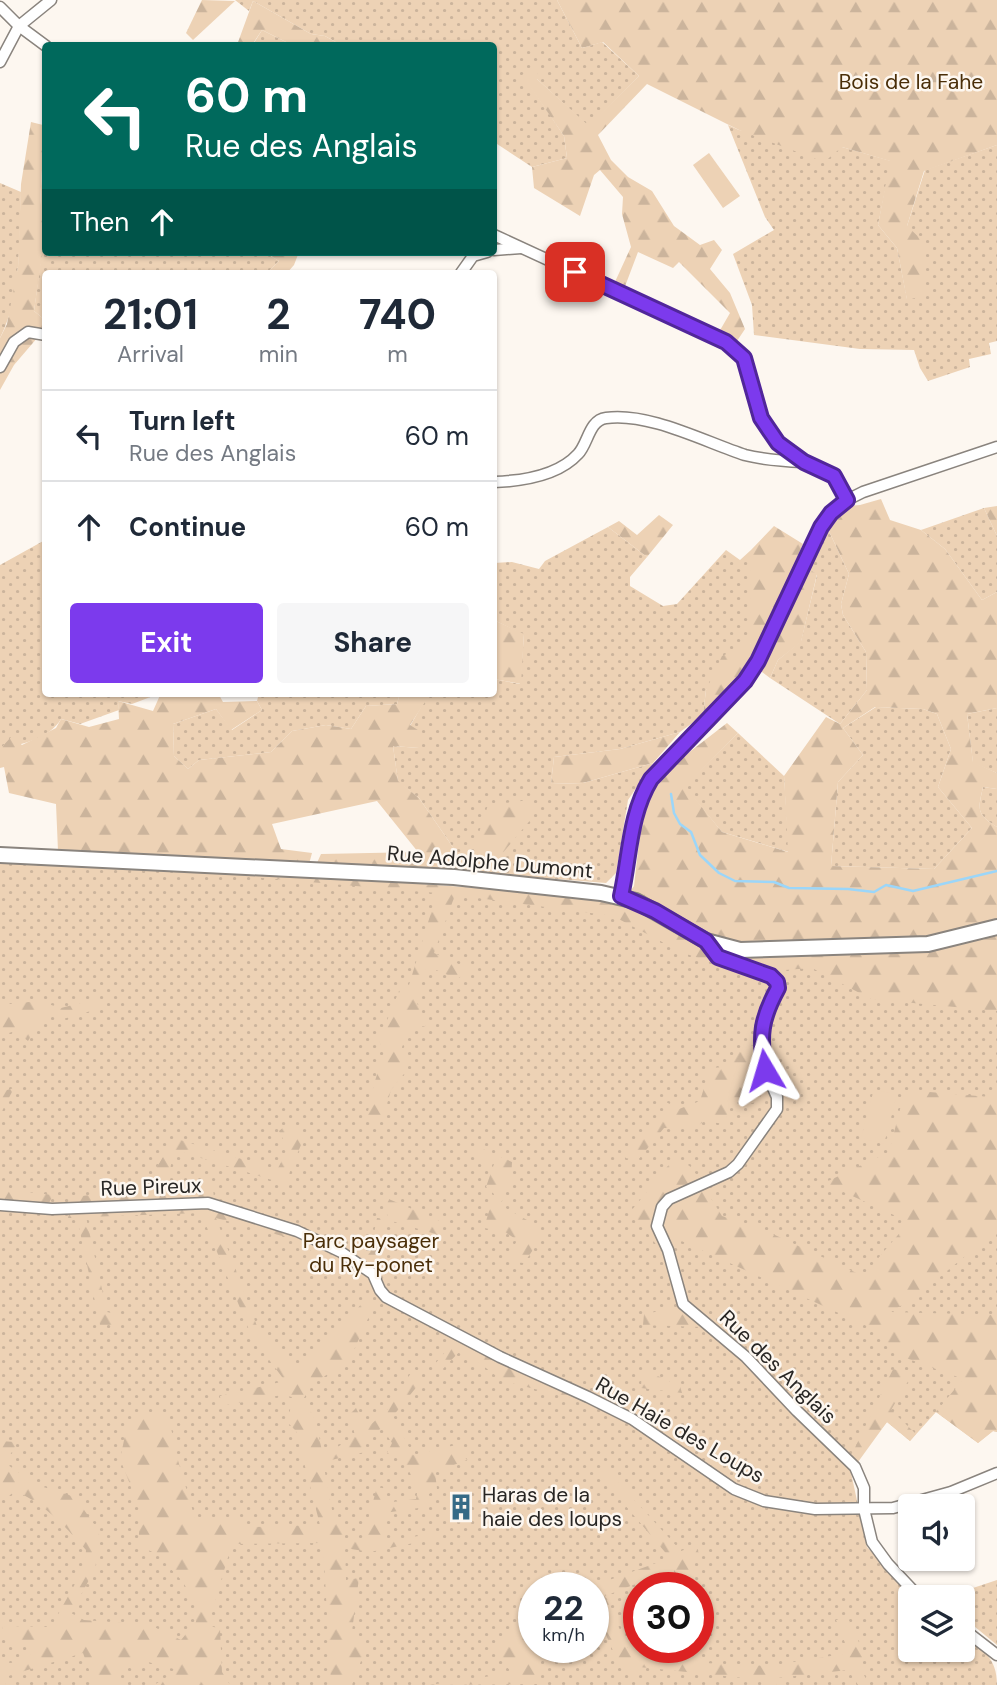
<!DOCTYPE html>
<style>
:root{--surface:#fff;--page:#f6f6f7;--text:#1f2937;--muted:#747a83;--line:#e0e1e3;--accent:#7c3aed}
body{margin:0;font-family:"DM Sans",sans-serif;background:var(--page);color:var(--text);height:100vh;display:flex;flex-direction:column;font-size:26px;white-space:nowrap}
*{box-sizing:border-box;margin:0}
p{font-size:23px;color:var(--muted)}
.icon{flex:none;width:38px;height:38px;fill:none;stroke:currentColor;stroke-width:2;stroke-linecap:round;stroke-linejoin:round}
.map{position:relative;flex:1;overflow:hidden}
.details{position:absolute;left:42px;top:270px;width:455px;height:427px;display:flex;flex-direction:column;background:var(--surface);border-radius:7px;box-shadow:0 2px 5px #0004}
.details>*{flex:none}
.banner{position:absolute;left:42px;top:42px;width:455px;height:214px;border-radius:7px;box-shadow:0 2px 5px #0004;background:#00695c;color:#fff;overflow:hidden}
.controls{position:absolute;left:898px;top:1494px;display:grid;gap:14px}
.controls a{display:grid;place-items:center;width:77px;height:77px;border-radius:7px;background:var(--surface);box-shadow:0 2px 5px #0004;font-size:35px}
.speed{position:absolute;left:518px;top:1572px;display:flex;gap:14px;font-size:35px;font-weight:700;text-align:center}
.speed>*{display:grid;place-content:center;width:91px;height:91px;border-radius:50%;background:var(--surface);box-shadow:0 2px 5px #0004;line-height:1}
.speed small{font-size:18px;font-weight:400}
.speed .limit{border:10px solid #d22;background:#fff;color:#111}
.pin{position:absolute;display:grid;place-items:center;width:60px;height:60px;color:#fff;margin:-30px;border-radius:14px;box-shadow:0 4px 10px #0006}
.me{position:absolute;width:77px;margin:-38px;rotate:353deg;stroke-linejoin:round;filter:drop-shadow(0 0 5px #0008)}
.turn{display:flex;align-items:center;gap:24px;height:147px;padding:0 28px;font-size:32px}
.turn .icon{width:91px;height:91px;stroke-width:2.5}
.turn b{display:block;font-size:49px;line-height:60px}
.then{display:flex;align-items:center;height:66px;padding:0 28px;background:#0003;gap:14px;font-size:26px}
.eta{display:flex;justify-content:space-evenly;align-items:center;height:119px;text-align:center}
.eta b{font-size:42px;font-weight:700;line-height:49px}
.action{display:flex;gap:14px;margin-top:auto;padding:14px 28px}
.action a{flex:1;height:80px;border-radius:7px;background:var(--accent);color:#fff;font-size:28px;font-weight:700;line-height:80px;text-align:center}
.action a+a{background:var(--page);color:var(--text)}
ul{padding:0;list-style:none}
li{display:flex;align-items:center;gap:21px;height:91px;padding:0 28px;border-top:2px solid var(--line)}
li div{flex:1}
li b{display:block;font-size:26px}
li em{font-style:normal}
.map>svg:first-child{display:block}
</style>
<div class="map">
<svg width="997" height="1685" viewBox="0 0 997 1685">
<defs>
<pattern id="grass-dots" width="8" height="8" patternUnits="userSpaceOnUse" patternTransform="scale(1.75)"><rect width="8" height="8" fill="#edd2b5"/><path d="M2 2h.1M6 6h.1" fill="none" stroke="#cbb49c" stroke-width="1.8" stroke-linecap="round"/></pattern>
<pattern id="forest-firs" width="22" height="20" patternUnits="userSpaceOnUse" patternTransform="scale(1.75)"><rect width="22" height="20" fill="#edd2b5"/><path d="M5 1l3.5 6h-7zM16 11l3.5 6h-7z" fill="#cbb49c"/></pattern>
</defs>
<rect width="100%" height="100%" fill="#fdf7f0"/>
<!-- grass -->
<g fill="url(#grass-dots)" fill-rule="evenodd">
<polygon points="235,0 557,0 582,48 602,42 639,76 589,127 537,79 523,75 564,136 567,158 532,167 494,142 494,46 341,45 325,36 311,34 253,1 249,11"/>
<polygon points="262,30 292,45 252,46"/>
<polygon points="728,125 739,130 842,147 891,161 878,225 897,248 907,299 907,226 925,170 997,145 997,341 989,343 991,354 969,359 970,367 928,381 920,368 914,350 860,349 754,335 752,305 733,254 774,230 765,217"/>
<polygon points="44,135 46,136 45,209 40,205"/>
<path d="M0,183L21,192C19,239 22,295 0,338Z"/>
<polygon points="45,229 46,252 264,252 279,261 267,273 46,273 45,320 34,311"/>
<polygon points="984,508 997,536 997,592 982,600 945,549 921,530"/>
<polygon points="608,527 647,557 630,577 630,586 663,606 677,604 726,550 740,560 751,550 751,643 706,690 703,715 680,732 620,749 554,757 551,784 583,783 653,763 628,800 616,873 606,883 470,872 419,798 398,782 393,746 419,748 410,726 424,702 426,693 494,693 494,679 520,684 524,635 494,620 494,563 512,562 539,569 545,561"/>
<polygon points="827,527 849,574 841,604 843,615 866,652 867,690 840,724 770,678 778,660 801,641 817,575 808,569"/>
<path d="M45,540L46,693H161L132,704L118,701L119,710L80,724L61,719C50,738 21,745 0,749V565Z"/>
<polygon points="259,693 400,693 397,704 366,706 351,729 326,725 292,731 271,752 199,760 188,769 174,756 173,724 216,709 232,730 262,710 257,701"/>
<polygon points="876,707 923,709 937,714 951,749 938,787 972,828 934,869 831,866 838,782 863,755 843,728"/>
<polygon points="997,708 997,773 973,763 967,714"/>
<polygon points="738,733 784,776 789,852 722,832 684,786"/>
<path d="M983,787L997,789V827C976,814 978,810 983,787Z"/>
<path d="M0,855L997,927V1432L993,1431L978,1443L936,1412L910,1441L887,1422L850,1468L867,1547L915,1598H910V1650H962L963,1635C983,1651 997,1657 997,1685H0ZM534,1587H593V1647H534ZM639,1587H698V1647H639Z"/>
<polygon points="997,1580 997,1645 963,1617 961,1598 973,1588"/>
</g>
<!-- forest -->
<g fill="url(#forest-firs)" fill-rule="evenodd">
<polygon points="202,0 235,1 193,40 186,33"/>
<polygon points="557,0 997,0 997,145 924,171 907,226 925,243 923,296 907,300 897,248 878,225 890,161 842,147 824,162 739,130 647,84 598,135 611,160 628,177 652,191 674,226 700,245 714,240 722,250 710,269 730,293 745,329 737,341 719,332 730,313 679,262 673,268 638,252 624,289 614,284 631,247 622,214 623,197 600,170 594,175 580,216 534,188 532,167 567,158 564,136 522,75 538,66 537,79 589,126 639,76 603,42 582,48"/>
<polygon points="253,1 311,34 325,36 341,45 292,45 262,30 252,45 237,45"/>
<polygon points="31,122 43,125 44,135 40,204 45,209 46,229 34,311 45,320 44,330 14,365 0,390 0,338 7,324 18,267 21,184"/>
<polygon points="264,252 277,252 283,256 286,252 299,252 294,265 287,273 267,273 279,261"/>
<path d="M881,499L890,520L921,530L945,549L982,600L997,592V708L967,714L973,762L997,773V789L983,787C978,810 976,814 997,827V1011L871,999L812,968L785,970L773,979L741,973L681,952L613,916L455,895L434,953L472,970L457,979L427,966L416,1000L426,1027L413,1024L402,1047L408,1069L391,1090L383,1118L366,1121L374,1084L384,1053L379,1040L401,986L409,985L437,893L227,875L226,870L620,898L624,900L634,886L643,808L653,788L665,771L727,723L738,733L685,786L722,832L788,852L784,776L826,717L840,724L867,690L866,652L843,615L841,604L849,574L827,527L848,506L860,505ZM875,707L923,709L937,714L951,749L938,787L972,828L934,869L831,866L838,782L863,755L843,728Z"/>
<polygon points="997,506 997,536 984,508"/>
<polygon points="659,515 673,525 647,557 608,527 619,521 637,535"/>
<path d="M774,526L803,544C778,600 751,676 703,715L706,690L722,656L751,643V550Z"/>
<polygon points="808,569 817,574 801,642 778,660 770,678 758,669"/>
<polygon points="494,620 524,634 521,684 494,679"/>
<polygon points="161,693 218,693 223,702 257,701 262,710 231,730 216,709 173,724 174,756 188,769 199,760 271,752 292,731 326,725 351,729 366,706 397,704 400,693 426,693 425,702 410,725 421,732 419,748 393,746 398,781 419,798 470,872 316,865 321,854 418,852 377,801 272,824 281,849 312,853 309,864 58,851 56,804 9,793 4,767 0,768 0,749 12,736 22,745 56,728 61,719 89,727 119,719 118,701 153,711"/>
<polygon points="680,732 653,763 583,783 551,784 554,757 620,749"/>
<polygon points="530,800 532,818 501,855 487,857 475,845 488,805"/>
<polygon points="96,999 98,1009 63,1019 44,1015 28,1041 15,1031 0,1036 0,1002 11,1004 38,1001 61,1008"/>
<polygon points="747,1045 764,1047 770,1070 777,1081 753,1103 732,1102 724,1124 705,1121 694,1128 664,1128 638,1160 625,1158 624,1149 663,1120 666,1102 679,1109 700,1101 710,1068 726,1067 735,1055"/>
<polygon points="997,1084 997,1230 919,1294 891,1312 997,1315 997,1432 993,1431 978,1443 936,1412 963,1379 906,1358 867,1326 675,1238 661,1251 631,1211 676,1156 692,1168 722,1216 762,1229 863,1276 909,1222 824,1183 889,1152 905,1090 990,1097"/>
<polygon points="14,1088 0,1115 0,1092"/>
<path d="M290,1122L305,1135L285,1184L175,1150L165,1187L194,1191L199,1181L212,1180L214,1198L370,1253L377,1218L388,1219L384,1197L440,1221L439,1235L388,1220L371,1284L286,1237L216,1218L260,1334L298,1370L337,1332L370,1294L371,1312L349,1361L312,1384L304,1398L316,1422L323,1456L355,1436L350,1414L356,1408L366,1429L389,1408L414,1368L423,1379L393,1416L413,1455L456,1445L467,1460L435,1472L437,1489L427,1495L426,1507L384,1513L387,1541L437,1533L438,1538L370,1552L345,1548L346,1580L359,1578L352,1631L367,1645L352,1685H331L323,1543L232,1544L214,1604L209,1605L211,1626L220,1629L222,1672L230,1685H154L178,1670L148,1662L120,1670L122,1685H90L93,1681L83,1653L8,1676L5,1685H0V1661L11,1663L37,1651L3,1638L2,1626L51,1627L85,1566L86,1550C65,1526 45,1504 15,1491L4,1500L0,1494V1441L15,1442V1447L5,1463L37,1485L75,1497L96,1527L100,1537L95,1569L71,1613L84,1620L150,1625L181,1640L196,1622V1606L183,1582L157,1554L139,1546V1507L120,1459L126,1431L146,1411L169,1418L177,1457L196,1522L229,1517L255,1527L320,1525L296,1431L288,1423L292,1397L282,1395L221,1406L220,1396L285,1381L252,1337L201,1213L86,1217L107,1312L125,1316L124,1325H100L77,1218H68L73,1197L144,1189L174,1138L277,1170L288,1149L279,1131ZM382,1428L392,1443L387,1453L403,1460L418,1488L416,1499L385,1503L387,1489L377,1487L363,1538L345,1541L344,1521L333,1515L323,1462L365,1452V1439Z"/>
<polygon points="476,1146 512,1162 511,1181 500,1205 527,1220 541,1238 524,1263 515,1262 510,1255 517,1240 505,1232 484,1228 494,1194 486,1187 494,1164 474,1157"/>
<polygon points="0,1189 53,1195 48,1205 0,1200"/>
<polygon points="681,1307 701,1327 643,1325 644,1314"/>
<polygon points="457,1338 576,1394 574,1399 503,1381 482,1365 459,1352 440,1372 434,1365"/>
<polygon points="642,1369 680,1386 682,1393 641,1388"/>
<polygon points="893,1369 900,1371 910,1378 891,1410 916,1434 910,1441 887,1422 858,1462 850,1458"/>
<polygon points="607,1470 681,1551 695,1546 699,1553 692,1565 696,1582 682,1585 674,1569 605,1596 628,1648 669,1658 685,1653 703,1663 769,1666 849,1653 836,1620 848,1618 866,1658 858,1663 869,1685 858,1685 848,1670 777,1678 777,1685 766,1685 763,1680 639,1667 635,1680 620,1667 593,1605 593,1587 590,1587 670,1558 596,1471"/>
<polygon points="534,1625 534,1647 546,1647 540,1659 540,1684 429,1685 512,1673 493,1650 505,1631"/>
</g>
<!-- pitch -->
<g fill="#edd2b5">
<polygon points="709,153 740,196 723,208 693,165"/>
<polygon points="874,1089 897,1095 884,1144 861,1138"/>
</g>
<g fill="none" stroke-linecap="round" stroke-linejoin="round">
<!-- stream -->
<polyline stroke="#9bd6f9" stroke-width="2.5" points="671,794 674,813 680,824 691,832 700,855 719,873 735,881 774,882 789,888 848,889 874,892 886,885 913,891 997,871"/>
<!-- minor casing -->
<g stroke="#8a847e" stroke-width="13">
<g id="minor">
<polyline points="0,7 19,26 46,46"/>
<polyline points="0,62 19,26 51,0"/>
<polyline points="494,235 726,342 744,358 761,418 778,443 804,462 834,476 847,500"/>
<polyline points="494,250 521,248"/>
<polyline points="461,273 473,256 487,252"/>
<polyline points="0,367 14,342 28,332 46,335"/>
<path d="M494,482C522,481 558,476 578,454C588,444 589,420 606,418C649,412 705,442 745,455C764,460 783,461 803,462"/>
<path d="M621,896C630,856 629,815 651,779L745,681L758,661L821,527L831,513L847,500L863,492L997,447"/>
<polyline points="707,941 718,957 771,976 777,982 778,988 761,1026 761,1045 765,1070 777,1097 777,1109 738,1164 729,1172 669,1199 662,1207 657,1226 668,1250 683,1304 746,1357 797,1411 855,1467 864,1488 864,1509 872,1542 888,1564 920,1598"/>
<polyline points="0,1205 52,1209 208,1203 297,1231 341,1252 373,1274 380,1290 386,1297 500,1357 588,1397 632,1419 734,1489 764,1501 815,1509 893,1508 951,1492 997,1473"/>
<polyline points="962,1628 997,1655"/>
</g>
</g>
<!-- secondary casing -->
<g stroke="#8a847e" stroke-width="18">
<polyline id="secondary" points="0,855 454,877 601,893 636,901 706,941 740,950 928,944 997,927"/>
</g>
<!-- minor -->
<use href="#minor" stroke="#fff" stroke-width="10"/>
<!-- secondary -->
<use href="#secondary" stroke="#fff" stroke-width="14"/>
</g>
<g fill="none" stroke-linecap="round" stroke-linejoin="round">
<!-- route casing -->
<g stroke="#51269a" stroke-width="18">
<path id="route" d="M575,272L726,342L744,358L761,418L778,443L804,462L834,476L847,500L831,513L821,527L758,661L745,681L651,779C629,815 630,856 621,896L655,911L706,941L718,957L771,976L777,982L778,988C761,1019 759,1036 765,1070"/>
</g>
<!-- route -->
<use href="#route" stroke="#7c3aed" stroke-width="12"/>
</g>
<!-- icons -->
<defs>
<g id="building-bare" transform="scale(2.1)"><path d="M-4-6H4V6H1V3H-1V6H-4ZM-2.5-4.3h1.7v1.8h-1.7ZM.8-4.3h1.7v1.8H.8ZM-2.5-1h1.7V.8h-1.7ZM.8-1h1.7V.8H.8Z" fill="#356a86" stroke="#fdf7f0" stroke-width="2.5" paint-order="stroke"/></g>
</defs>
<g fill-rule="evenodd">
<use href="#building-bare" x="461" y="1507"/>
</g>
<g text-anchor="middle" stroke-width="5" stroke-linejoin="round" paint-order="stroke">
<!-- park labels -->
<g font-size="21" fill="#4a2e08" stroke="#fdf7f0">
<text x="911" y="89">Bois de la Fahe</text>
<text x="371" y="1248">Parc paysager<tspan x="371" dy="24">du Ry-ponet</tspan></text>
</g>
<!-- street labels -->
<g font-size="21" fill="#282624" stroke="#fdf7f0">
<text transform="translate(490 862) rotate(5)" y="7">Rue Adolphe Dumont</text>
<text transform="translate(151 1187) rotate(-2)" y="7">Rue Pireux</text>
<text transform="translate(778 1367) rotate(44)" y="7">Rue des Anglais</text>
<text transform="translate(680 1430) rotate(30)" y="7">Rue Haie des Loups</text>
</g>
<!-- poi labels -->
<g font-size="21" fill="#282624" stroke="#fdf7f0" text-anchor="start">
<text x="482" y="1502">Haras de la<tspan x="482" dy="24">haie des loups</tspan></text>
</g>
</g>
</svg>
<div class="controls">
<a><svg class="icon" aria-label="sound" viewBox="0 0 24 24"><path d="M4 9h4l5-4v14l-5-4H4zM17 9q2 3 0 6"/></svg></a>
<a><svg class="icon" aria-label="layers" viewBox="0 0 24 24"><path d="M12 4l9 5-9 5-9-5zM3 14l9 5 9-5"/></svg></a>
</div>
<div class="speed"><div>22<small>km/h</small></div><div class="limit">30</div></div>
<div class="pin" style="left:575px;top:272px;background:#d93025"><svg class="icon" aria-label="arrive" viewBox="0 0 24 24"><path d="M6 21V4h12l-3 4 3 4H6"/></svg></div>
<svg class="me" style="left:765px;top:1070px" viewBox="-20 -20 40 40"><path d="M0-17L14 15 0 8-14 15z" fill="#7c3aed" stroke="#fff" stroke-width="4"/></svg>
<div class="banner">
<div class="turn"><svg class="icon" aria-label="left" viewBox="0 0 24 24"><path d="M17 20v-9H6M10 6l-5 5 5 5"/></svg><div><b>60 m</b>Rue des Anglais</div></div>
<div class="then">Then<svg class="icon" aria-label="ahead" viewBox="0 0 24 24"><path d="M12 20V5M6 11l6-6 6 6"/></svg></div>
</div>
<section class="details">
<div class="eta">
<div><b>21:01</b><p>Arrival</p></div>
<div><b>2</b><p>min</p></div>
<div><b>740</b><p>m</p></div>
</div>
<ul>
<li><svg class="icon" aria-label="left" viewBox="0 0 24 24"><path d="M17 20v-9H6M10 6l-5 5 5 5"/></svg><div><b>Turn left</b><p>Rue des Anglais</p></div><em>60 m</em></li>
<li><svg class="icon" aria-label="ahead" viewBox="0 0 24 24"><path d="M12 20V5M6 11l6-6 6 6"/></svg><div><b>Continue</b></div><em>60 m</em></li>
</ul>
<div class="action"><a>Exit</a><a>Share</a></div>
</section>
</div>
